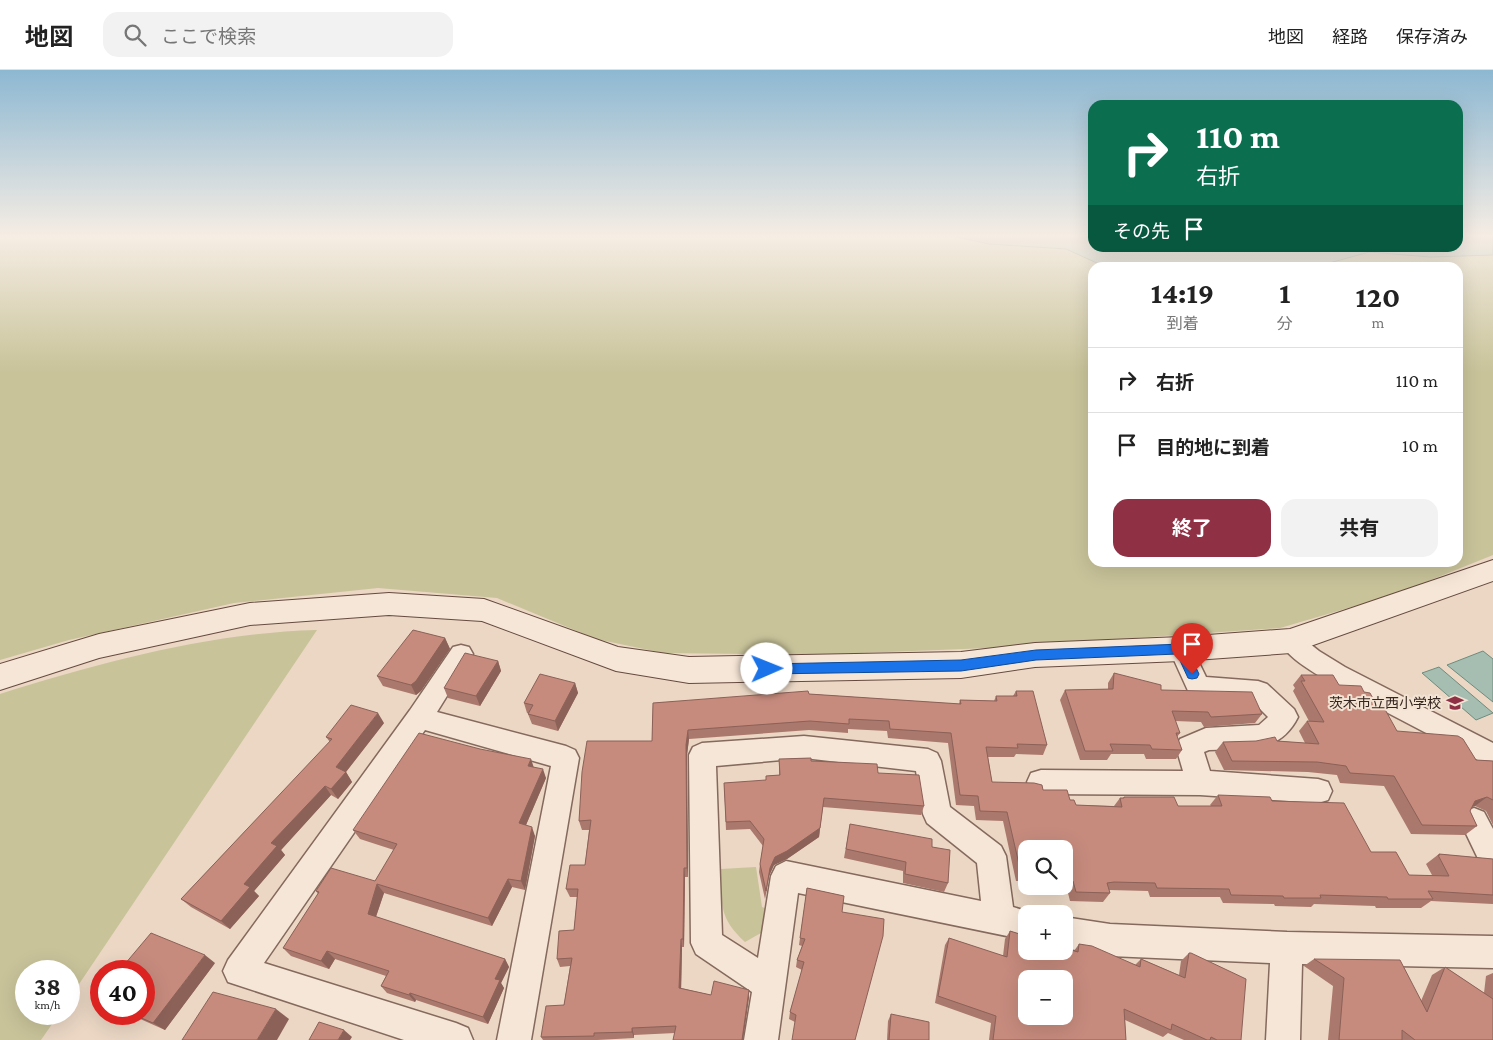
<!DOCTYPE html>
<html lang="ja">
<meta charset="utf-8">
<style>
:root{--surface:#fff;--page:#f2f2f2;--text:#222;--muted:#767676;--line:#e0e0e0;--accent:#8f3045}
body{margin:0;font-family:"Crimson Pro","Noto Sans JP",serif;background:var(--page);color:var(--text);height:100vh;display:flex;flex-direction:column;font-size:19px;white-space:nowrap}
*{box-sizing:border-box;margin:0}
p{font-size:16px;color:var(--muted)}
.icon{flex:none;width:28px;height:28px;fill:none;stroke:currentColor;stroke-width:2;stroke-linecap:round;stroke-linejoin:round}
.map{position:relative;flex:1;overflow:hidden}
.drawer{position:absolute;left:1088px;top:192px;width:375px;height:305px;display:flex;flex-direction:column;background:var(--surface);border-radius:15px;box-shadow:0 5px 20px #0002}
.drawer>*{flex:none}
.guide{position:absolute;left:1088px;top:30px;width:375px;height:152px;border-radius:15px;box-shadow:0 5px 20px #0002;background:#0b6e4f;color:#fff;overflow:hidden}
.fabs{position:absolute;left:1018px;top:770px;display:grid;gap:10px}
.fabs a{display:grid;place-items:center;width:55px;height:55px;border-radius:10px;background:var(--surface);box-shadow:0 5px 20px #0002;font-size:25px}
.speed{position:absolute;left:15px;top:890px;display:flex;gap:10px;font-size:25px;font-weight:700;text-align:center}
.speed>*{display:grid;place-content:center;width:65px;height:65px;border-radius:50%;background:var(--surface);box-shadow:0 5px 20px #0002;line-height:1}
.speed small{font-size:12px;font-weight:400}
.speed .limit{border:8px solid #d22;background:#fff;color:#111}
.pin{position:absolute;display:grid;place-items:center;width:42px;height:42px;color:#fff;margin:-51px -21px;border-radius:50% 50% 50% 0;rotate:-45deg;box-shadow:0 0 5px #0007}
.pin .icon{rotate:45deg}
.me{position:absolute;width:55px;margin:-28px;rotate:89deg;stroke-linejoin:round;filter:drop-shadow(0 0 4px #0008)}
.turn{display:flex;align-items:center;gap:18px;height:105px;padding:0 25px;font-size:22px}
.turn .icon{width:65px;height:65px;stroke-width:2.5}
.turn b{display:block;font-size:35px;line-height:42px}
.then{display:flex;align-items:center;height:48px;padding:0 25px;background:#0003;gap:10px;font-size:19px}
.eta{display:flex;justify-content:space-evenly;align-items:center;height:85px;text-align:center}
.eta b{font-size:30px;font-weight:700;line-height:35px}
.primary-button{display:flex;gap:10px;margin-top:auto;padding:10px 25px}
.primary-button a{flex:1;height:58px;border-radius:15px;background:var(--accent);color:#fff;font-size:20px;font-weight:700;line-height:58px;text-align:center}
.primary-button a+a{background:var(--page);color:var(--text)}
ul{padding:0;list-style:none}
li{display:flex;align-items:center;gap:15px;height:65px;padding:0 25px;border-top:1px solid var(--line)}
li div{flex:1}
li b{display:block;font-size:19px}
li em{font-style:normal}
header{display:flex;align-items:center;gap:30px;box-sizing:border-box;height:70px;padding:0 25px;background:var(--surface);border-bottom:1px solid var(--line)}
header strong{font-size:24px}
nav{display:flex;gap:28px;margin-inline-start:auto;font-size:18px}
.search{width:350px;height:45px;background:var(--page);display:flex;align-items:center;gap:12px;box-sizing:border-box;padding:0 18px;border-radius:15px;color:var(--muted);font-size:19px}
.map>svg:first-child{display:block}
</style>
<header>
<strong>地図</strong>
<div class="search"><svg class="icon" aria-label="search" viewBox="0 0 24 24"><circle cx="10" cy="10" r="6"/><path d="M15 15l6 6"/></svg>ここで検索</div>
<nav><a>地図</a><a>経路</a><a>保存済み</a></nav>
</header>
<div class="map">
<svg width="1493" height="970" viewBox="0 0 1493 970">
<rect width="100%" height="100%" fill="#ebd7c4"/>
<!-- green -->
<g fill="#c8c399" fill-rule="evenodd">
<path d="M0,166H1092V178H1458V166H1493V485L1396,524L1280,558L989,578L810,585L663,583L596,569L497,528L378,518L234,533L69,570L0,590ZM1092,198H1458V492H1092Z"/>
<path d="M317,560L69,929V901H26V944H59L41,970H0V624C103,592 209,563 317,560Z"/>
<path d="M756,797L762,837L767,839L766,860L745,872C718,847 722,834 721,799Z"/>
</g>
<!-- water -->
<g fill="#a6beb2" stroke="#6d8c7e">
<polygon points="952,166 1092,166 1092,178 1458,178 1458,166 1493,166 1493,185 1430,187 1369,182 1315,197 1108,198 1066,179 989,174"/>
<polygon points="1483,581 1493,589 1493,632 1447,595"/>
<polygon points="1439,597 1493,643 1476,650 1422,603"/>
</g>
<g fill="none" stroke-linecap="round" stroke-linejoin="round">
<!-- street casing -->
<g stroke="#84695c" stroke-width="3">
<g id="street">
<path d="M1291,562L1299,565L1319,581L1345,597L1493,673V698L1327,611C1311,600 1289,589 1279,571L1283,565Z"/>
<path d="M1181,570L1189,572L1206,607L1258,611L1267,614L1294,639L1298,647C1279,685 1245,678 1209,680L1204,682L1210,701L1318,709L1328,712L1332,721L1328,730L1318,733L1200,725L1041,724L1031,721L1027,712L1031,703L1041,700L1183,701L1176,677L1180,669L1206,658L1259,655L1268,647L1252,631L1198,626L1189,623L1169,579L1173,572Z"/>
<polygon points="461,575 469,577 473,584 437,642 566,676 575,680 579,688 531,970 497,970 551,696 425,660 264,893 456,953 468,958 473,970 404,970 228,912 223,901 228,890 410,640 453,577"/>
<path d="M804,666L928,679L937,683L941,691L950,737L1001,776L1006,786L1013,837L1036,844H1026V870L798,823L778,970H744L752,922L696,884L691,873L689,685L693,677L702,673ZM804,688L916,701L923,744L927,753L977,793L981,831L786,791L776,796L771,806L758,888L722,865L716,696Z"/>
<polygon points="1474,738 1484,742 1493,759 1493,803 1483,799 1460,751 1464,742"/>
<polygon points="1064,847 1110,854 1287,862 1493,866 1493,898 1302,894 1300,970 1266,970 1270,893 1110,886 1064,878"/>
</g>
</g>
<!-- secondary casing -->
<g stroke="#664a3f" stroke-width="2">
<polygon id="secondary" points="1493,490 1493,511 1291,583 1181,591 1035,597 961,608 689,613 616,601 482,551 389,545 250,555 99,588 0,620 0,594 99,564 250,533 389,523 484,529 618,577 689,587 961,582 1035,573 1181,567 1290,559"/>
</g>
<!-- street -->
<use href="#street" fill="#f6e6d7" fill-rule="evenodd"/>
<!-- secondary -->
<use href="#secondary" fill="#f6e6d7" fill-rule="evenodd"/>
</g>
<!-- wall -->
<g fill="#aa786c">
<polygon points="445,568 450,579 421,621 416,625 383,616 377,606"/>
<polygon points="498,591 501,601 480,636 448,628 444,618"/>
<polygon points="1114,603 1161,620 1262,644 1255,653 1204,657 1201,652 1175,651 1180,663 1177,667 1182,680 1176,689 1146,689 1144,684 1111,684 1107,690 1080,690 1060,630 1065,620 1108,619 1108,613"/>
<polygon points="1301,605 1364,622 1376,634 1397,661 1476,690 1493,691 1493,755 1486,741 1475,736 1472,737 1470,741 1477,756 1465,765 1411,764 1384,716 1340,713 1337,705 1308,702 1224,700 1215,682 1223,672 1277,671 1305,673 1299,661 1307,651 1309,651 1293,621 1295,618 1293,615"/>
<polygon points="575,613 578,623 558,661 532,654 528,644 529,643 527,643 524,633"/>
<polygon points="1016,621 1047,675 1043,685 1016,684 1014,687 988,687 992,712 1043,720 1070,730 1076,735 1114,736 1120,728 1123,728 1124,727 1178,736 1211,736 1210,735 1218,725 1272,731 1371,782 1409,805 1432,805 1426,794 1439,784 1493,789 1493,834 1431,831 1421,838 1376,838 1375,836 1314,834 1311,837 1275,836 1274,834 1223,833 1220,827 1150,827 1148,821 1109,820 1110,823 1103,832 1070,831 1067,819 1046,819 1045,816 1064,816 1064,779 1026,779 1026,811 1016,811 1003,751 976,750 974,736 956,735 948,673 888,668 887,661 848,659 848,663 809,660 689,669 687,685 688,807 685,807 684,877 682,877 681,918 711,925 749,927 743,970 673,970 675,963 634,965 634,968 597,970 543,970 541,967 564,935 570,896 560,897 557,889 574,860 577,827 570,827 566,819 585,795 589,760 582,760 579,751 652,671 653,633 809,624 959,634 960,630 994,631 996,626 1013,626"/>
<polygon points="384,653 346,702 352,712 338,729 331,725 281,780 285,785 254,821 259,826 230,859 191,837 181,829 330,672 326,667"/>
<polygon points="779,689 811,691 878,703 924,736 921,745 823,737 819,767 787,789 774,795 769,806 765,829 759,802 760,794 763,776 750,759 726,760 724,713 766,711 766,706 779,705"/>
<polygon points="534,697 546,708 526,755 535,766 525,820 512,817 492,856 384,823 376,847 505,889 509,897 501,913 504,918 488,954 416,930 415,932 387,923 381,916 386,906 335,889 329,899 291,886 283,878 318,824 316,821 375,811 394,780 360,769 353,760"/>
<polygon points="850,754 932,777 948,813 944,822 903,813 903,801 844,788"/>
<polygon points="807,818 844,826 795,952 789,949 790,942 802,900 796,897 797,890 802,876 799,875"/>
<polygon points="1010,861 1074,881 1079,874 1135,895 1141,889 1179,905 1181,891 1189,883 1241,970 1184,970 1168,963 1163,967 1125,950 1126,970 989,970 991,953 935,933 945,875 949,868 1003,886 1005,869"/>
<polygon points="1314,889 1421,931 1432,905 1445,897 1484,923 1486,906 1493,903 1493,901 1493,970 1328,970 1333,916 1304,896"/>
<polygon points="215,893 165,960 129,944 144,944"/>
<polygon points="891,944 929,970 887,970 888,951"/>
</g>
<!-- shaded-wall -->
<g fill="#8b6158">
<polygon points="445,568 450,579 421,621 416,625 411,615"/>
<polygon points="498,591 501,601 480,636 476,626"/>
<polygon points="575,613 578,623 558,661 555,651"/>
<polygon points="378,643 384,653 342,707 336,697"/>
<polygon points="688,660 689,669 687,685 688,807 687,798 686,675"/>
<polygon points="531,689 534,698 528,696"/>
<polygon points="543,699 546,708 523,762 519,753"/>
<polygon points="346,702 352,712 338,729 331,719"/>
<polygon points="325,716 331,725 281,780 285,785 254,821 259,826 230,859 221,851 244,814 271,773"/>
<polygon points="1487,727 1475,736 1463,740 1475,731"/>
<polygon points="532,757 535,766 525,820 521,811"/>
<polygon points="820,758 819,767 787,789 774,795 769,806 765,829 766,821 770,798 775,787"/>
<polygon points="684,798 685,807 684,877 683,869"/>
<polygon points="508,809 512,817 492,856 488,848"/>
<polygon points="377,814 384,823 374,852 368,844"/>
<polygon points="681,869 682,877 681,925 679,918"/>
<polygon points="327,881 335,889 329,899 321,891"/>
<polygon points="205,885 215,893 165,960 153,953"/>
<polygon points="505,889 509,897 501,913 504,918 488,954 483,947 495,909"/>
<polygon points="749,920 749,927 743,970 742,970"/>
<polygon points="410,923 416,930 415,932 409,925"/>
<polygon points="276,939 289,949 277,970 257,970"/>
<polygon points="632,958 634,965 634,968 632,962"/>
<polygon points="344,960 352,967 350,970 338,970"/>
</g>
<!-- building -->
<g fill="#c68b7d" stroke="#8b6158" fill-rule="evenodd">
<polygon points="413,560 445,568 416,611 411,615 377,606"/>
<polygon points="465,583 498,591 476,626 444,618"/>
<polygon points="1114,603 1161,615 1161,620 1252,622 1262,644 1211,647 1208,642 1172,641 1180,663 1176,663 1182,680 1152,679 1150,675 1110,674 1113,681 1085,681 1065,620 1113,619"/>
<polygon points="540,604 575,613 555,651 528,644 533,635 524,633"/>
<polygon points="1301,605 1333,605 1339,615 1361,616 1364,622 1370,623 1376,634 1382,634 1397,661 1458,666 1463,669 1476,690 1493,691 1493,730 1487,727 1475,731 1470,741 1477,756 1422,755 1394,706 1350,703 1346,696 1317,692 1232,691 1223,672 1256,671 1275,667 1277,671 1319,674 1307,651 1324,652 1301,611 1305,611"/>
<polygon points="808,621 809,624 961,634 960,630 997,631 996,626 1017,626 1016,621 1033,621 1047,675 1017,674 1018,678 986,677 992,712 1034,713 1042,715 1043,720 1067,720 1070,730 1074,730 1076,735 1122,737 1120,728 1124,728 1124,727 1174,727 1178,736 1222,736 1218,725 1270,727 1272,731 1344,733 1371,782 1396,782 1409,805 1449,806 1438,785 1440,785 1439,784 1493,789 1493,825 1428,821 1433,829 1388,829 1387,827 1320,825 1321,828 1284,828 1283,826 1231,825 1229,819 1157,818 1155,813 1114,812 1107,813 1110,823 1076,822 1073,811 1064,811 1064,779 1026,779 1026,803 1021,803 1007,742 980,741 978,726 960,725 951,663 890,659 889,651 849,649 849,654 810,651 688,660 686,675 687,798 684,798 683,869 681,869 679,918 711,925 714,911 749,920 742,970 673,970 676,956 632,958 632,962 594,963 594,966 541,967 546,936 564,935 572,888 557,889 559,861 574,860 578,819 566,819 570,795 585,795 591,750 579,751 582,702 587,671 652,671 653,633"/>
<polygon points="351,635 378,643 336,697 346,702 331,719 325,716 271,773 277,776 244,814 250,817 221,851 181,829 332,669 326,667"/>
<polygon points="419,663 480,679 531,689 528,696 543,699 519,753 532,757 521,811 508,809 488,848 377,814 368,844 505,889 495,909 500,910 483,947 410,923 409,925 381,916 389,901 327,881 321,891 283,878 319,822 316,821 331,798 375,811 397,774 353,760"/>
<polygon points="811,688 811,691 877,694 878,703 919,705 924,736 824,728 820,758 787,781 775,787 770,798 766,821 760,794 764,769 750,751 726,752 724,713 766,710 766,706 780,705 779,689"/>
<polygon points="850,754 932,769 932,777 950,780 948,813 905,804 906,792 846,779"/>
<polygon points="807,818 844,826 842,842 884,849 883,866 855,970 792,970 796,945 790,942 804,892 797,890 805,869 800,868"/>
<path d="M1010,861L1026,866V881H1064V878L1078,882L1079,874L1092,876L1140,897L1141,889L1185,908L1189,883H1191L1246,909L1241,970H1217L1211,967L1210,970H1207L1172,954L1171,960L1124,939L1126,970H993L996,946L938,926L949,868L1007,887ZM1026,909H1064V946H1026Z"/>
<polygon points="151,863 205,885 153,953 132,944 144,944 144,901 119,901"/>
<polygon points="1314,889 1400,890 1427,942 1445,897 1493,929 1493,970 1415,970 1402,960 1402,970 1339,970 1344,908"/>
<polygon points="213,922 276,939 257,970 182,970"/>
<polygon points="101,923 101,930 97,928"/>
<polygon points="891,944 929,952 929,970 889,970"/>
<polygon points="319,952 344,960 338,970 309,970"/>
</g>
<!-- sky -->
<linearGradient id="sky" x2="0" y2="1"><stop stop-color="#8db8d2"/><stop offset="0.55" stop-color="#f6ede4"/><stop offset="1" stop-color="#f6ede4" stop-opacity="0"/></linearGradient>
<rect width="1493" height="302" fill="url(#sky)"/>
<!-- route -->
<polygon fill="#1a73e8" stroke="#114b97" points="1181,574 1185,575 1187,579 1199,604 1197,608 1192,609 1188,608 1177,584 1036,590 961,601 767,604 762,602 761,599 762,595 767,594 961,590 1036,580"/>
<!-- icons -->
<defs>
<g id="school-bare" transform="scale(1.35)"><path d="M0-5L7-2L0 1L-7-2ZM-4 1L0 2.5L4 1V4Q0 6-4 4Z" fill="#8f3045" stroke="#f3e3d3" stroke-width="2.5" paint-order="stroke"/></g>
</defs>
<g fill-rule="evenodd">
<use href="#school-bare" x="1455" y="633"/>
</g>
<g text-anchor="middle" stroke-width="4" stroke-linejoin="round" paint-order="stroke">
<!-- poi labels -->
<g font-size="14" fill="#35251f" stroke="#f3e3d3" text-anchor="end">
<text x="1441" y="638">茨木市立西小学校</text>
</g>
</g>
</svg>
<div class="fabs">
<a><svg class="icon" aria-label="search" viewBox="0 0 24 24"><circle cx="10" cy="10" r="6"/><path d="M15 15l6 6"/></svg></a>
<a>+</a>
<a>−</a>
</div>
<div class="speed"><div>38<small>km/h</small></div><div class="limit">40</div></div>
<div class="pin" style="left:1192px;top:604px;background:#d93025"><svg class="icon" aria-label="arrive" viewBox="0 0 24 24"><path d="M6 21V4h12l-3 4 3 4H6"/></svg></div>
<svg class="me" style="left:767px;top:599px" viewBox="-20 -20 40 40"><circle r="19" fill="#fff"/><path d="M0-13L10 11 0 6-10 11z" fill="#1a73e8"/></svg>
<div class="guide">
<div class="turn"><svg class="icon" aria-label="right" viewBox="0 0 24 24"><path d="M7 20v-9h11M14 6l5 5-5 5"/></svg><div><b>110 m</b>右折</div></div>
<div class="then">その先<svg class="icon" aria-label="arrive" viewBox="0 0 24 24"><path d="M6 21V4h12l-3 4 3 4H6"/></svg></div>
</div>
<section class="drawer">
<div class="eta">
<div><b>14:19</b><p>到着</p></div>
<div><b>1</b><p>分</p></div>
<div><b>120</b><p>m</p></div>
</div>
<ul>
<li><svg class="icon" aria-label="right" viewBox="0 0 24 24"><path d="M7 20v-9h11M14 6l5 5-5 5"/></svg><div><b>右折</b></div><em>110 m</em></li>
<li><svg class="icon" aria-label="arrive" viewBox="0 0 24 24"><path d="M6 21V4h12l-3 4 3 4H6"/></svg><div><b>目的地に到着</b></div><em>10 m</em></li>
</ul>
<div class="primary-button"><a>終了</a><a>共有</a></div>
</section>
</div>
